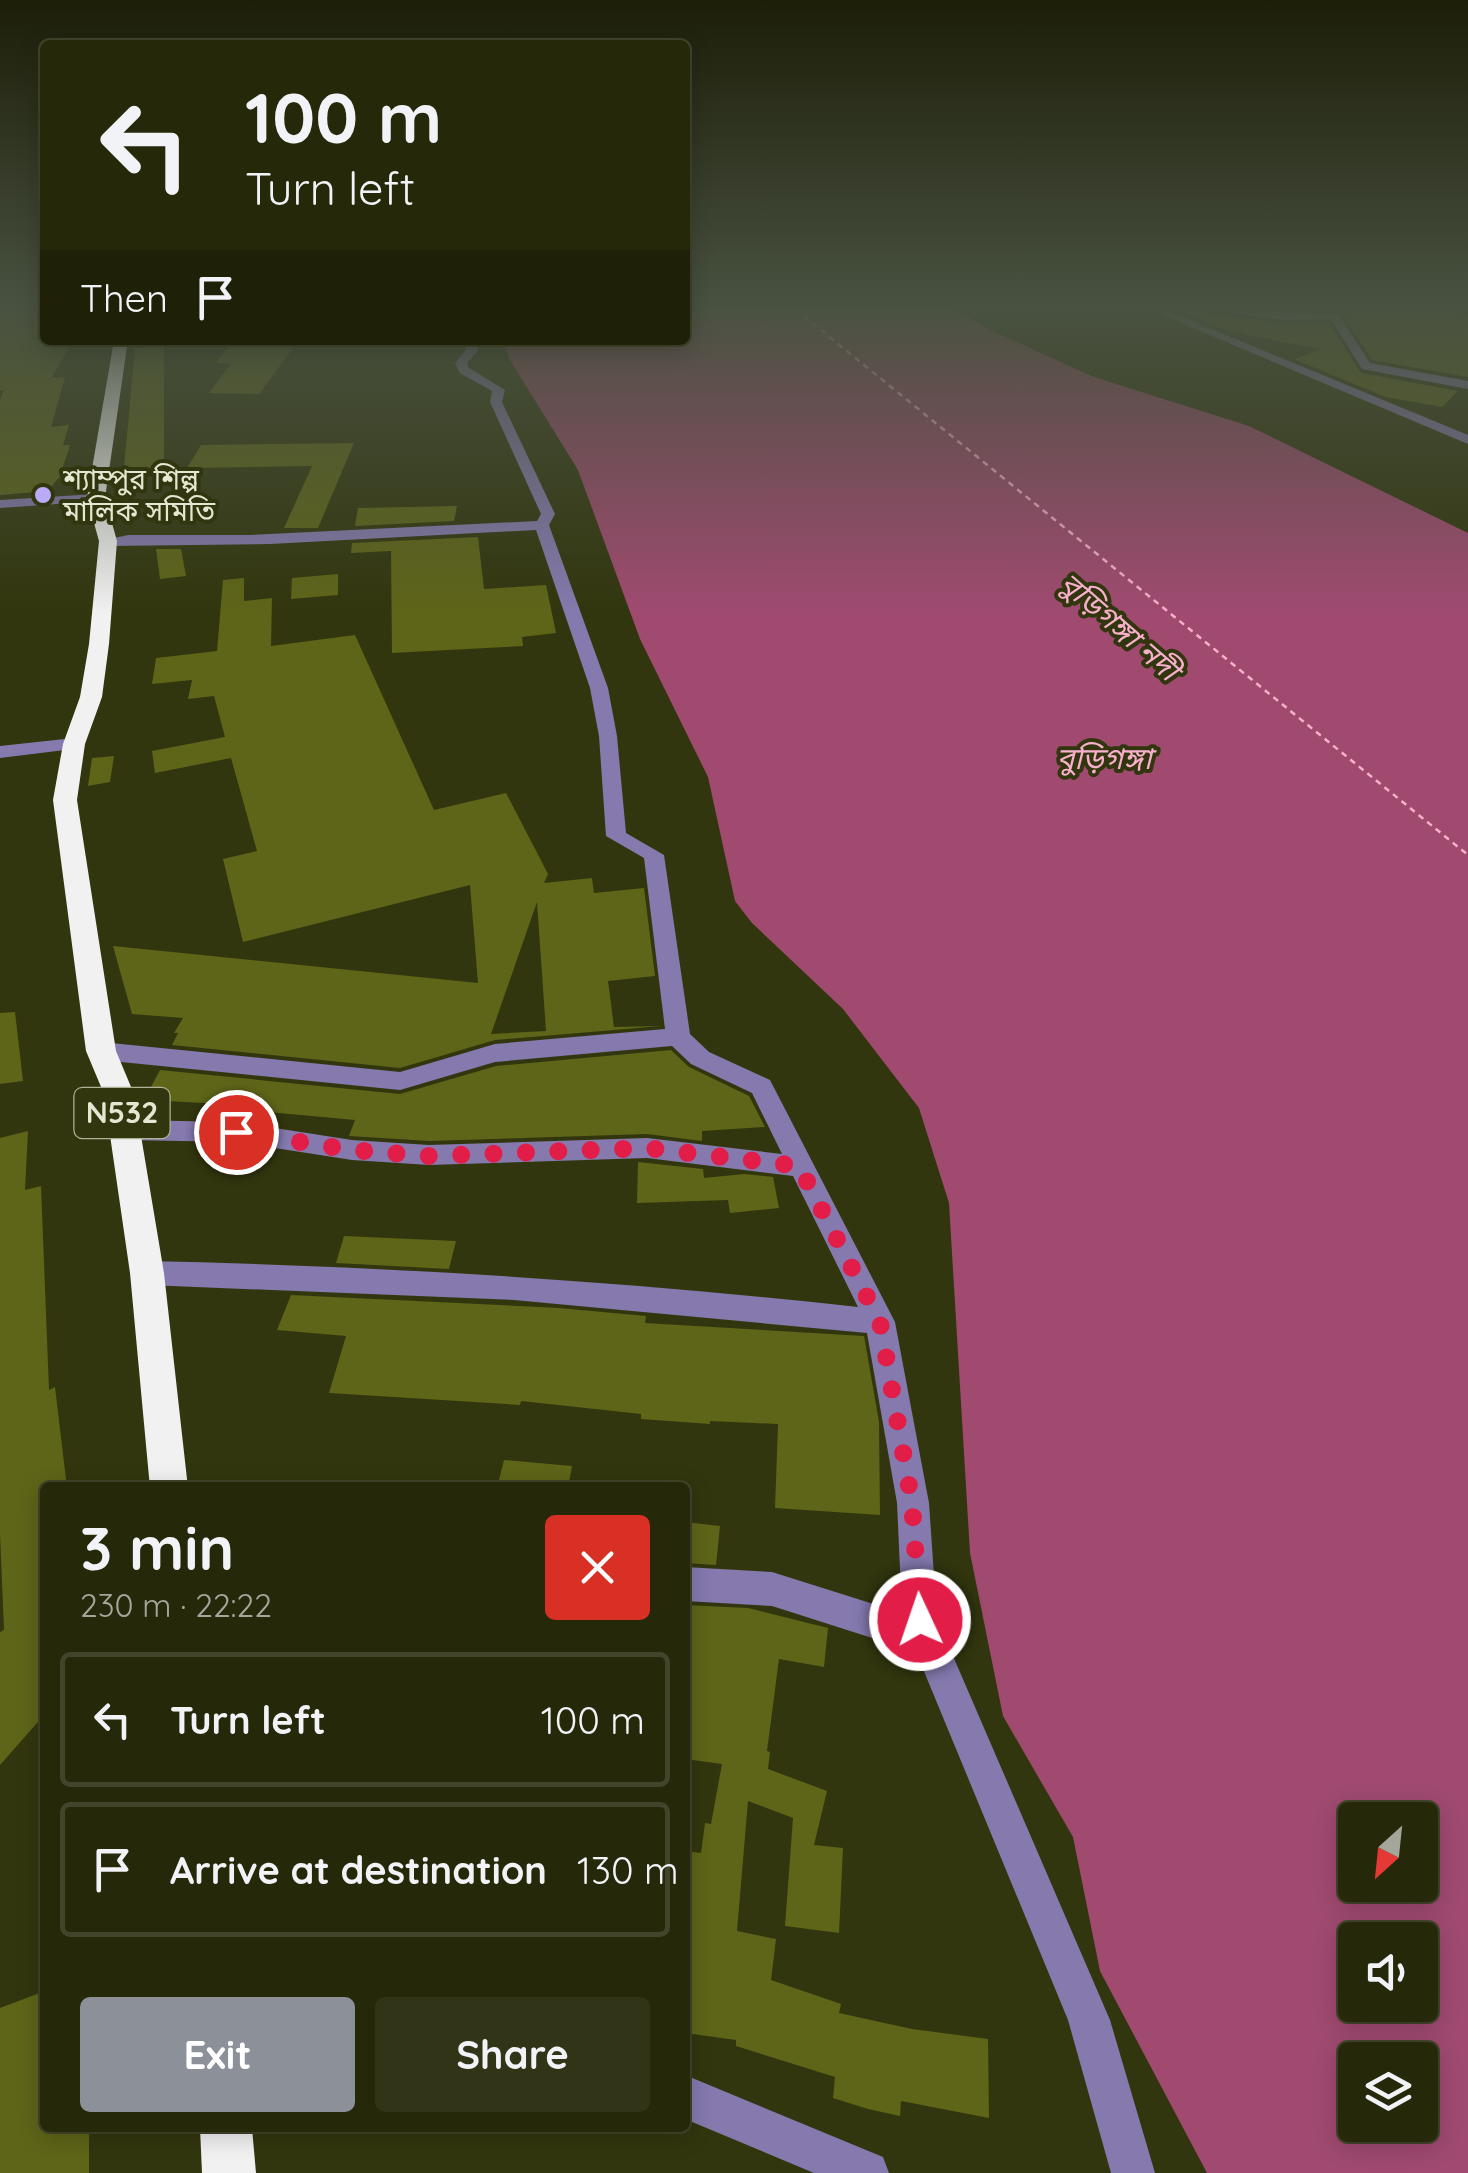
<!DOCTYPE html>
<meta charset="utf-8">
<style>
:root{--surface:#26280a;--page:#323418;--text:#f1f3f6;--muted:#a4a69c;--line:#42442b;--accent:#8c9099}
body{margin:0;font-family:Quicksand,"Noto Sans Bengali",sans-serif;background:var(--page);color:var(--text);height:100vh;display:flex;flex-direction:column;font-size:38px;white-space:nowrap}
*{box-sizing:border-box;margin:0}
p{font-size:32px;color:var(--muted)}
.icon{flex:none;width:55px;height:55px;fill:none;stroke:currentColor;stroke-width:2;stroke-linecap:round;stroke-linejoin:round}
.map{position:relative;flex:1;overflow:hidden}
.sheet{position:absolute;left:40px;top:1482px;width:650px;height:650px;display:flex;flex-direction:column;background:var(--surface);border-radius:10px;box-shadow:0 5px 25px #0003,0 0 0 2px var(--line)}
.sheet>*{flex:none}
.guide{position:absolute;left:40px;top:40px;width:650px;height:305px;border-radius:10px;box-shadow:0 5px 25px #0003,0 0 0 2px var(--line);background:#26280a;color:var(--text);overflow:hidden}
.needle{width:65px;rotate:207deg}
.buttons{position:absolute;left:1338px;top:1802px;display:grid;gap:20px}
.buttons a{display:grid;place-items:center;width:100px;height:100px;border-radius:10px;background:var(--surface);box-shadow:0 5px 25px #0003,0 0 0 2px var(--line);font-size:50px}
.pin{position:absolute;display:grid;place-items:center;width:85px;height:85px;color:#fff;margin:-42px;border:5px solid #fff;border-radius:50%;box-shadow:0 2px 10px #0007}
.me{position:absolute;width:110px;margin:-55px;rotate:357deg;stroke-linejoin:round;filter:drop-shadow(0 0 8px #0008)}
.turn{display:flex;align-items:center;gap:35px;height:210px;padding:0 40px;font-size:45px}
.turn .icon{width:130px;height:130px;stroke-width:2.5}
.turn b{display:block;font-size:70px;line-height:85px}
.then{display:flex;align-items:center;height:95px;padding:0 40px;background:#0003;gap:20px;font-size:38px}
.round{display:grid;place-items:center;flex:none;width:105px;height:105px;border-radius:10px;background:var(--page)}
.head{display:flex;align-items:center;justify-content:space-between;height:170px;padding:0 40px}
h1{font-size:60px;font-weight:800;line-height:75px}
.button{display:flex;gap:20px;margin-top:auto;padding:20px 40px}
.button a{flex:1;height:115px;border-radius:10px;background:var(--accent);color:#fff;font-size:40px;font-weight:800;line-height:115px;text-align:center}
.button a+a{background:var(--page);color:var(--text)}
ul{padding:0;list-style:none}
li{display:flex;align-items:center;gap:30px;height:135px;margin:0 20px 15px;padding:0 20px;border:5px solid var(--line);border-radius:10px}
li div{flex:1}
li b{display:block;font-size:38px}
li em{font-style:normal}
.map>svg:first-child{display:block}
</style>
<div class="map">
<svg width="1468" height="2173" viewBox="0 0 1468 2173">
<rect width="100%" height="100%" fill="#32360e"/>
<!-- water -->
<path fill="#a04a70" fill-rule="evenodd" d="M685,309H955L990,330L1094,377L1249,426L1468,533V2173H1207L1100,1971L1073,1837L1003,1716L970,1553L949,1203L919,1108L843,1009L752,923L735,901L708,777L640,639L578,470L510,360L502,340H685ZM1420,1820V1885H1355V1820ZM1355,1940H1420V2005H1355ZM1355,2060H1420V2125H1355Z"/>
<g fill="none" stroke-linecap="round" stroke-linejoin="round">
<!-- ferry -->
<polyline stroke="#f8b0cc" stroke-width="2.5" stroke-dasharray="6 5" stroke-linecap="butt" points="795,309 1468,855"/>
</g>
<!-- building -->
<g fill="#5e6418" fill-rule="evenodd">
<polygon points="0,309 45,309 45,324 34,340 74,340 51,378 65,377 51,427 69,425 63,445 70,445 60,476 48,491 0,495 0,400 4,390 0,390"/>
<polygon points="1178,309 1284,324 1329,323 1361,373 1458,391 1442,407 1386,397 1294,359 1322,349 1251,336 1211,325"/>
<polygon points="1349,309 1430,309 1468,314 1468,377 1372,360 1343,315 1349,315"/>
<polygon points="233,340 299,340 259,394 209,393 231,364 216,363"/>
<polygon points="164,346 164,468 124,468 135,348"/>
<polygon points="354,443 318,528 284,528 312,466 187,468 201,445"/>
<polygon points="457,506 454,521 355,526 358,508"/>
<polygon points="478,537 484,589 546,585 556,633 522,637 523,646 392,653 391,551 351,553 352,543"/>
<polygon points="156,549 181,549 186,576 160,579"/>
<polygon points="338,574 338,595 291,599 292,578"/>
<path d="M244,578V601L272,598L271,646L355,635L434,810L506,793L548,874L544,883L592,878L594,893L644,888L655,976L608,981L614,1027L661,1026L495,1040L400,1068L172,1045L178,1033H174L183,1018L132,1014L113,946L478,983L470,885L243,942L223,859L257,851L231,758L155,773L152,751L225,737L214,696L188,699L192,680L152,684L156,658L217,651L223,580ZM537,902L546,1031L491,1034Z"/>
<polygon points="114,756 110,782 88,786 92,758"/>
<polygon points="15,1012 23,1081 0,1084 0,1013"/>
<polygon points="671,1050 689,1067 749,1096 765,1127 702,1131 702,1141 647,1134 429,1141 349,1136 355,1120 223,1108 225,1104 144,1100 160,1070 400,1094 496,1066"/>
<polygon points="28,1131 25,1190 41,1186 49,1390 55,1387 67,1488 45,1488 45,1714 0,1765 0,1632 4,1630 0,1534 0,1138"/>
<polygon points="638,1162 703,1169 704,1178 744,1174 773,1177 779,1208 730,1213 728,1200 637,1203"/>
<polygon points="344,1236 456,1241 449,1269 336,1263"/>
<polygon points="291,1295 559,1308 646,1316 645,1323 864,1336 879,1422 880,1515 775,1508 778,1424 710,1421 710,1424 641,1419 641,1414 521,1401 520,1405 329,1393 346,1336 277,1330"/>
<polygon points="504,1460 572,1466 568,1488 497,1488"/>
<polygon points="685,1522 720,1526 716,1565 685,1563"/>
<polygon points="685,1605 748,1608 828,1628 824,1667 779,1659 767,1751 770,1752 768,1769 827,1791 814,1845 843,1848 839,1933 785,1926 793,1818 748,1801 737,1931 776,1939 771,1980 841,2004 839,2013 912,2029 988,2039 989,2118 901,2101 900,2116 868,2109 833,2098 835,2077 736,2046 736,2040 685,2033 685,1851 701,1853 705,1823 711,1824 722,1764 685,1759"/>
<polygon points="45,1991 45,2128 89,2128 89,2173 0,2173 0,2008"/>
</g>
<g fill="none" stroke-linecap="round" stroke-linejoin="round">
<!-- minor -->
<g fill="#8579ae" fill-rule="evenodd">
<polygon points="1148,309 1163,309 1468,435 1468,444"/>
<polygon points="1201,309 1338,314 1370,363 1468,381 1468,389 1362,369 1331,319 1284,320"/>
<path d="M465,340H477L478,351L467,363L469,368L505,390L502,402L555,514L549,525L608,688L617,736L626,833L664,855L690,1034L709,1052L770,1080L895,1322L929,1503L937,1619L1110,2020L1155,2173H1111L1068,2020L916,1652L772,1606L685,1601V1567L772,1572L902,1613L897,1503L867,1333L514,1300L147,1285L137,1281L133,1273L137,1265L147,1261C385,1266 621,1281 858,1307L793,1176L647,1158L429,1165L352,1160L236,1142L125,1140L116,1137L112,1130L116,1123L125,1120L236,1122L352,1140L429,1145L647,1138L782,1154L752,1093L691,1064L672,1046L495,1062L400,1090L101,1060L89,1051L101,1042L400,1072L495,1044L665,1029L644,858L606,836L599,736L590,688L536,530L270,544L108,546L100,541L128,535H250L537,521L541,514L490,402L492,391L460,373L455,363L466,350Z"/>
<polygon points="96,494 101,495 101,501 0,508 0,500"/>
<polygon points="74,738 81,740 81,748 0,758 0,746"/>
<polygon points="685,2075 883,2157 889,2173 814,2173 685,2119"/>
</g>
<!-- highway -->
<g fill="#f1f1f1" fill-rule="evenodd">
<polygon points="114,340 128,340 105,498 117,541 109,644 102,697 85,744 77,800 116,1051 134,1094 164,1273 188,1488 150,1488 130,1273 104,1094 86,1051 53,800 63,744 80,697 89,644 99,541 87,498"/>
<polygon points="200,2128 252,2128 256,2173 202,2173"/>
</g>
</g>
<!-- sky -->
<linearGradient id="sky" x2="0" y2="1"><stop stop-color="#1c1e08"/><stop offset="0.5" stop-color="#495241"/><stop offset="1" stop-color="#495241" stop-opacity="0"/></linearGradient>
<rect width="1468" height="613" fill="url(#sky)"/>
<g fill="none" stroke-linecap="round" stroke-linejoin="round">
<!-- route -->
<polyline stroke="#e11d48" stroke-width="18" stroke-dasharray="0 32.4" points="236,1132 352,1150 429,1156 647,1148 799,1166 880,1322 912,1503 920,1620"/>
</g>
<!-- markers -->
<circle fill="#bbaaf6" stroke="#32360e" stroke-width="4" cx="43" cy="495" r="10"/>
<g text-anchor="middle" stroke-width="8" stroke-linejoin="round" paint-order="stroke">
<!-- far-poi labels -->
<g font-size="28" fill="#e4e7d1" stroke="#32360e" text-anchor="start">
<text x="63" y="489">শ্যাম্পুর শিল্প<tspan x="63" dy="32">মালিক সমিতি</tspan></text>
</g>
<!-- far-water labels -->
<g font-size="30" font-style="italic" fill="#f8b0cc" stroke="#32360e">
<text transform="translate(1119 627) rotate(41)" y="10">বুড়িগঙ্গা নদী</text>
<text x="1104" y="769">বুড়িগঙ্গা</text>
</g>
<!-- shield labels -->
<rect fill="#32360e" stroke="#afb296" stroke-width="2.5" x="74.5" y="1088" width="95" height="50" rx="8"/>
<g font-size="30" font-weight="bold" fill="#e4e7d1">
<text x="122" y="1123">N532</text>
</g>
</g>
</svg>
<div class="buttons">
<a><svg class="needle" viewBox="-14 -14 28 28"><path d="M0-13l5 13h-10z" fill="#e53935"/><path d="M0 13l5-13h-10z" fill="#a4a69c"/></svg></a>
<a><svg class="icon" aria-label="sound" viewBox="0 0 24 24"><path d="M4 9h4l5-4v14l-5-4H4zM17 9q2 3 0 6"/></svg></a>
<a><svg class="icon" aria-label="layers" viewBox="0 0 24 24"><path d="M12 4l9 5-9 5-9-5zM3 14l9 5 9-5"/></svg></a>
</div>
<div class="pin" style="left:236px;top:1132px;background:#d93025"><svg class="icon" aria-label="arrive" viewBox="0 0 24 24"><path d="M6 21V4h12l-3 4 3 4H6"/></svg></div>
<svg class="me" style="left:920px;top:1620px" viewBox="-20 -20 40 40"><circle r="17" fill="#e11d48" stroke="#fff" stroke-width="3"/><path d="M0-11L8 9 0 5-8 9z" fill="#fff"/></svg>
<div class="guide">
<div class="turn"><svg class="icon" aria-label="left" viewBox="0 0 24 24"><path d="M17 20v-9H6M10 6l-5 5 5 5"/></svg><div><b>100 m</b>Turn left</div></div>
<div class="then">Then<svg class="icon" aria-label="arrive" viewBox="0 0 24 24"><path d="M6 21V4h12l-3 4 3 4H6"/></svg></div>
</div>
<section class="sheet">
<div class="head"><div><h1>3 min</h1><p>230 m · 22:22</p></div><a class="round" style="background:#d93025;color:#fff"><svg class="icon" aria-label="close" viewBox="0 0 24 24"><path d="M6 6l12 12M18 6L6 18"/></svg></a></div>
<ul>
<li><svg class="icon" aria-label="left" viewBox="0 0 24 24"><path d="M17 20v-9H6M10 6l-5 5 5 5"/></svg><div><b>Turn left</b></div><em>100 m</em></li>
<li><svg class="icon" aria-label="arrive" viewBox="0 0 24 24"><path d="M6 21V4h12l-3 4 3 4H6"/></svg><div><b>Arrive at destination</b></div><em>130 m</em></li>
</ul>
<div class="button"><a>Exit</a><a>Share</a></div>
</section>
</div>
